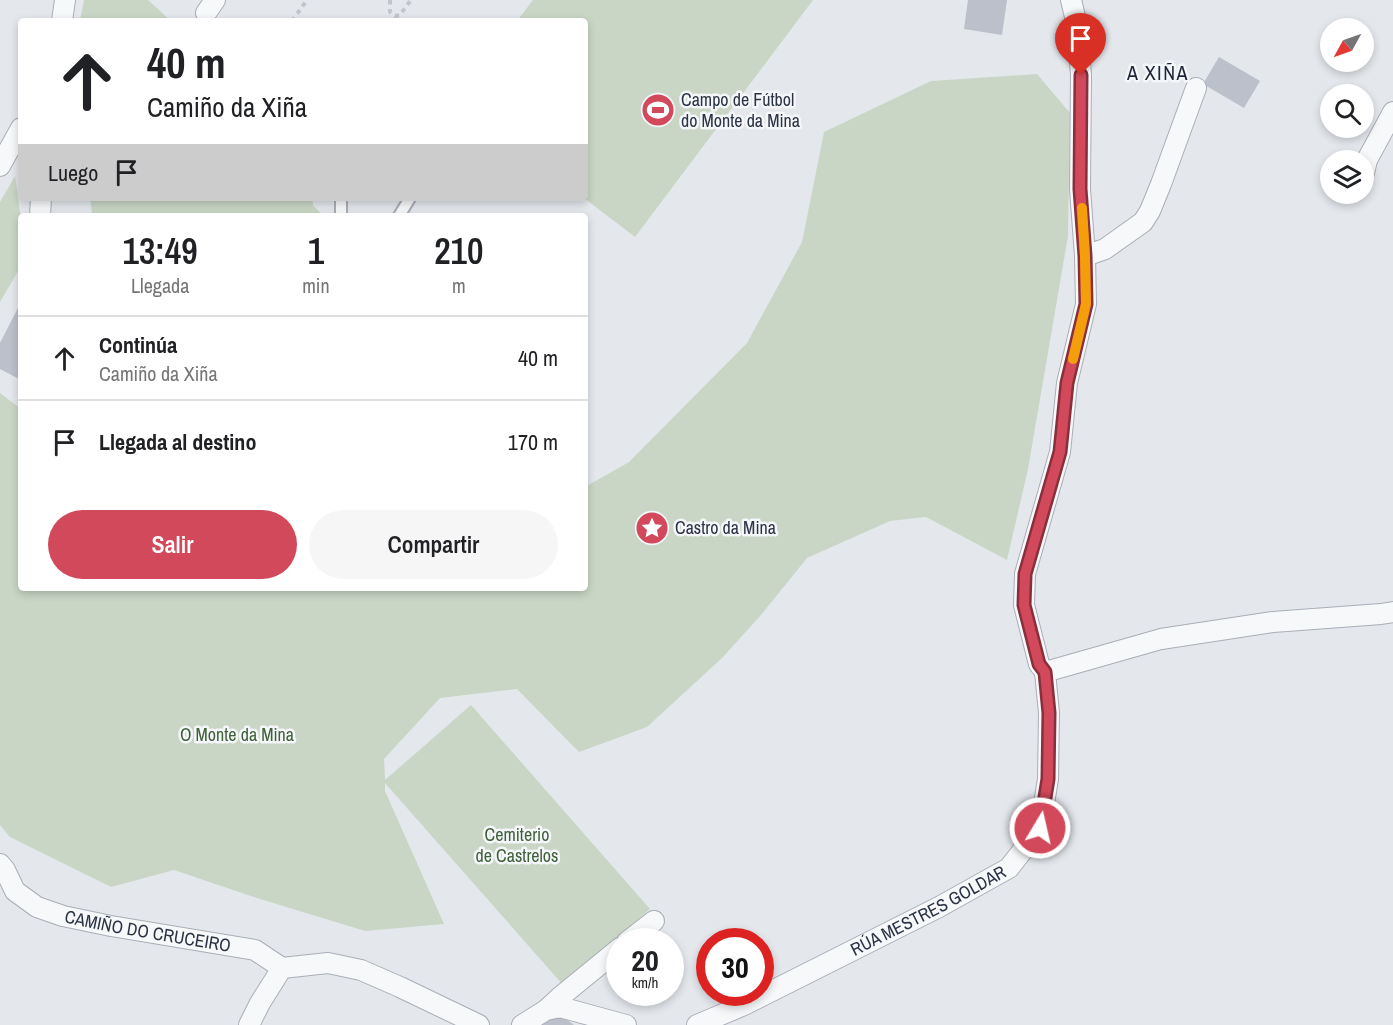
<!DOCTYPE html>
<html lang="es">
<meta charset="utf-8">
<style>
:root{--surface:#fff;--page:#f6f6f6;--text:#202124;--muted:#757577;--line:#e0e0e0;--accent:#d1495b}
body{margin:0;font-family:"Archivo Narrow",sans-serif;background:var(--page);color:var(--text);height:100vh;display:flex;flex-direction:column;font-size:22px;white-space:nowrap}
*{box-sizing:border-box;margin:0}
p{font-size:20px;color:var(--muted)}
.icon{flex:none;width:33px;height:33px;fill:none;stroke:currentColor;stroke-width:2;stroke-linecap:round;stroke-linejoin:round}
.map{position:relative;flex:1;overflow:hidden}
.details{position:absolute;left:18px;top:213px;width:570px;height:378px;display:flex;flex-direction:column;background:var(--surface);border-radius:6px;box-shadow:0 3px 9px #0003}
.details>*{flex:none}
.hud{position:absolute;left:18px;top:18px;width:570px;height:183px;border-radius:6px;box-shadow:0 3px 9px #0003;background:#fff;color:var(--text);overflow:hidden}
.needle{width:39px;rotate:230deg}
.buttons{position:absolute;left:1320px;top:18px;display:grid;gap:12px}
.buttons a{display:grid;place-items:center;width:54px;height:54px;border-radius:50%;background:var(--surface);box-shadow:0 3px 9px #0003;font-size:30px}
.speed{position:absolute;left:606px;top:928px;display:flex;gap:12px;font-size:30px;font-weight:700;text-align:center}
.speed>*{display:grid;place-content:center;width:78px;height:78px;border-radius:50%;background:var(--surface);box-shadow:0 3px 9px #0003;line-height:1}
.speed small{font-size:15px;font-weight:400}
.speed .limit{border:9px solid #d22;background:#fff;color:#111}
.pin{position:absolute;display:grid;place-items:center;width:51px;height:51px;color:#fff;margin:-62px -26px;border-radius:50% 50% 50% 0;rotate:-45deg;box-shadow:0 0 6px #0007}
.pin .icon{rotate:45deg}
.me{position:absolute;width:66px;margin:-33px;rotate:9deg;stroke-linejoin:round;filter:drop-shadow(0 0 4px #0008)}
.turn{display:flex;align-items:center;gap:21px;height:126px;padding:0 30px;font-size:27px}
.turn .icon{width:78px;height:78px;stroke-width:2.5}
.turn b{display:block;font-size:42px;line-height:51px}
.then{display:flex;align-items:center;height:57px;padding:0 30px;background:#0003;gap:12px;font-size:22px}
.eta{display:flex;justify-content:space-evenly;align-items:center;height:102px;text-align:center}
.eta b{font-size:36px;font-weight:600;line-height:42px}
.cta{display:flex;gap:12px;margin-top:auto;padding:12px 30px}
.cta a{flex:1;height:69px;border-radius:36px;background:var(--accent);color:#fff;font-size:24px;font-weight:600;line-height:69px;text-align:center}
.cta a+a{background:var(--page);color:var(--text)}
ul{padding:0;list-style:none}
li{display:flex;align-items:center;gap:18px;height:84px;padding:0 30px;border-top:2px solid var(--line)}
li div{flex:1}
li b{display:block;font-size:22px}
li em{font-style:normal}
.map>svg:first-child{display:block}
</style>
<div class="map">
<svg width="1393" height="1025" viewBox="0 0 1393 1025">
<rect width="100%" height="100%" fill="#e4e7ec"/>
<!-- green -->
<g fill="#c9d6c5">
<polygon points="84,0 148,0 171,21 80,21"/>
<polygon points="533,0 813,0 635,237 584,198 585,198 585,21 517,21"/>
<polygon points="1037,74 1070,113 1068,236 1028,469 1007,560 926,517 890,521 807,558 761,615 722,658 647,727 579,752 517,689 440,698 384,759 385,780 471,705 650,909 563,985 385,783 385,791 444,924 365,931 257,898 174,870 111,887 10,837 0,825 0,393 21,409 21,588 585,588 585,487 629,462 747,343 802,242 824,132 931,81"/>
<polygon points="15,176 21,219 21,266 0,302 0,202"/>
<polygon points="90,198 312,198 313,205 323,216 96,216 92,213"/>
</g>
<!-- building -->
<g fill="#bbc0ca">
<polygon points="968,0 1007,0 1002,35 964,29"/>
<polygon points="1219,57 1260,81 1244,108 1203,84"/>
<polygon points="21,302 21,380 0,369 0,343"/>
<polygon points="563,1017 574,1025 543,1025 544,1023 552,1018"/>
</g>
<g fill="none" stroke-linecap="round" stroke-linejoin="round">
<!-- lane casing -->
<g stroke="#a9aeb7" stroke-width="14">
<g id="lane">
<polyline points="341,216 341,202"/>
<polyline points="399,216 410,198"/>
</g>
</g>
<!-- street casing -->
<g stroke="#a9aeb7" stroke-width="22">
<g id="street">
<polyline points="206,13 215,0"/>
<polyline points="62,21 65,0"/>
<polyline points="0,166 21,128"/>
<polyline points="1364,173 1367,160 1393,112"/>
<polyline points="40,216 41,198"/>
<polyline points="1085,256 1105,249 1143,222 1150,211 1161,184 1196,88"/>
<polyline points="1045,672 1039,664 1024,605 1025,574 1060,452 1067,383 1086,304 1085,256 1080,189 1081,75 1077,25 1071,0"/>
<path id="s1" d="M0,864L5,870L15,891L37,907L63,916L111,926L255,950L282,968"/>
<polyline points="627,942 654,921"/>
<polyline points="282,968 328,963 361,970 400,987 479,1025"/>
<polyline points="546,1010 560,997 620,948"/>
<polyline points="249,1025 260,1003 282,968"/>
<polyline points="522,1025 546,1010 560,1007 626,1025"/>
<path id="s2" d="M697,1025L744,1005L939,907L1009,868L1040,828L1048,779L1049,713L1045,672L1161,639L1273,622L1381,614L1393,612"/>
</g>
</g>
<!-- path -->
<g stroke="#c2c5cb" stroke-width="4" stroke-dasharray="4.5 4.5" stroke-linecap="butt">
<polyline points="390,0 390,12 395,16 400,15 411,0"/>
<polyline points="292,21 307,0"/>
</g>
<!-- lane -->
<use href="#lane" stroke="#f7f8fa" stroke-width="10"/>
<!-- street -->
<use href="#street" stroke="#f7f8fa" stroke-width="20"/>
</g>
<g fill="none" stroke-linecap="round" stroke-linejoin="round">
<!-- route casing -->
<g stroke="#882f3b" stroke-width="15">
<polyline id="route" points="1040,828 1048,779 1049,713 1045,672 1039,664 1024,605 1025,574 1060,452 1067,383 1086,304 1085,256 1080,189 1081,75"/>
</g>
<!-- route -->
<use href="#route" stroke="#d1495b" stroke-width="10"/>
<!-- slow -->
<polyline stroke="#f59e0b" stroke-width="10" points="1073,359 1086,304 1085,256 1082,208"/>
</g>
<!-- icons -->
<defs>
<g id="stadium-disc" transform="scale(1.725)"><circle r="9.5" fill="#d1495b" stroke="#f4f6f9"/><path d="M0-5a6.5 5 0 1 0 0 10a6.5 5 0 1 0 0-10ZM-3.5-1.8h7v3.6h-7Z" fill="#fff"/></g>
<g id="sight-disc" transform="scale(1.725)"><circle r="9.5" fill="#d1495b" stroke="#f4f6f9"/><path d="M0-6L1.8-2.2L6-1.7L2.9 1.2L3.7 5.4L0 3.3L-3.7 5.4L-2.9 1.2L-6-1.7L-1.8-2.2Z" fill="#fff"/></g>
</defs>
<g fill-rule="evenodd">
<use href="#stadium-disc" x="658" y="110"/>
<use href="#sight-disc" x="652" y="528"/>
</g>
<g text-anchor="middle" stroke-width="5" stroke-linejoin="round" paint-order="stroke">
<!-- poi labels -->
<g font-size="18" fill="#2b3445" stroke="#f4f6f9" text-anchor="start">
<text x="681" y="106">Campo de Fútbol<tspan x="681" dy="21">do Monte da Mina</tspan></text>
<text x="675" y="534">Castro da Mina</text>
</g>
<!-- park labels -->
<g font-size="18" fill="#3f6138" stroke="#f4f6f9">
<text x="237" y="741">O Monte da Mina</text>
<text x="517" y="841">Cemiterio<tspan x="517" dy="21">de Castrelos</tspan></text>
</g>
<!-- street labels -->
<g font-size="18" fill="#2b3445" stroke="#f4f6f9">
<text dy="6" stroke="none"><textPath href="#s2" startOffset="258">RÚA MESTRES GOLDAR</textPath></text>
<text dy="6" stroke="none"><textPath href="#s1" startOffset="172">CAMIÑO DO CRUCEIRO</textPath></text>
</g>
<!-- neighbourhood labels -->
<g font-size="20" letter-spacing="1.5" fill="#1d2536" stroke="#f4f6f9">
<text x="1158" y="80">A XIÑA</text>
</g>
</g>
</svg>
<div class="buttons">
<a><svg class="needle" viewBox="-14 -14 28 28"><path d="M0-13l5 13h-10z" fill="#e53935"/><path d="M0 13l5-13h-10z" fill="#757577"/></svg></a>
<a><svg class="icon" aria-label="search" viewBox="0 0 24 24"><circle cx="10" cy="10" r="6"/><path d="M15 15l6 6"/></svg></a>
<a><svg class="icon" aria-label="layers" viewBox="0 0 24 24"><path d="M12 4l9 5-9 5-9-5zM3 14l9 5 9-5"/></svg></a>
</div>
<div class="speed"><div>20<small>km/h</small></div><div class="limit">30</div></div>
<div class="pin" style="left:1081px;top:75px;background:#d93025"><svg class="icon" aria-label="arrive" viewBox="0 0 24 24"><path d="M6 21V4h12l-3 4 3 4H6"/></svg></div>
<svg class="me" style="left:1040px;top:828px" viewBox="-20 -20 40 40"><circle r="17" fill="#d1495b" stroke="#fff" stroke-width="3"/><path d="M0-11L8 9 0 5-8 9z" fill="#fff"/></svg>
<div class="hud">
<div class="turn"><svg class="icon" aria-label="ahead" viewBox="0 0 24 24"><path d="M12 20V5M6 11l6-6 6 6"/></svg><div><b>40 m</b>Camiño da Xiña</div></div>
<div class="then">Luego<svg class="icon" aria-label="arrive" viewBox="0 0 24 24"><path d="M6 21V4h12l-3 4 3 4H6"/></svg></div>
</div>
<section class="details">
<div class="eta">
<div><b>13:49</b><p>Llegada</p></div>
<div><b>1</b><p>min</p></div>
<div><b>210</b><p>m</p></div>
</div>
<ul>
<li><svg class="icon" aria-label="ahead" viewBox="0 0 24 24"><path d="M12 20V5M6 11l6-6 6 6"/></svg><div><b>Continúa</b><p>Camiño da Xiña</p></div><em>40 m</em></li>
<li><svg class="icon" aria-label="arrive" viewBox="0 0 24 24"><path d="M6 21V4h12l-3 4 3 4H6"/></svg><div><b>Llegada al destino</b></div><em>170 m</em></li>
</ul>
<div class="cta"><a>Salir</a><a>Compartir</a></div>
</section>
</div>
